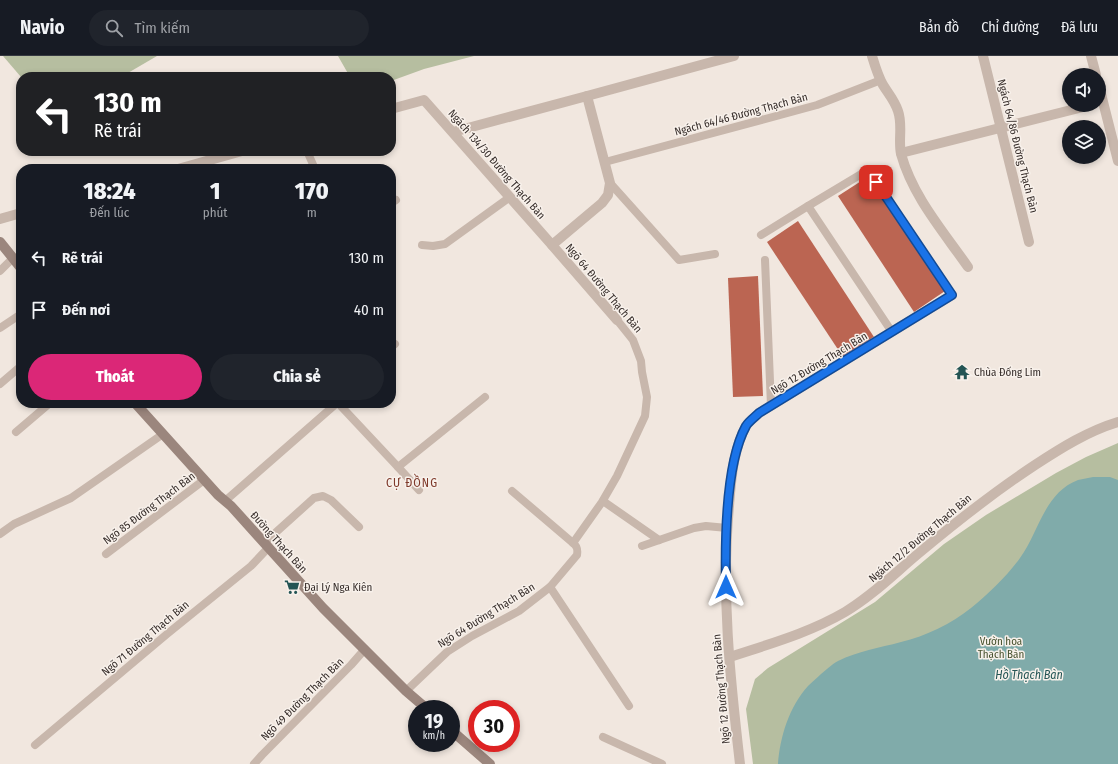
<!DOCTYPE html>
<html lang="vi">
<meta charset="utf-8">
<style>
:root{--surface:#171b24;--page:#20242c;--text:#f1f3f6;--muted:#9ea1a6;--line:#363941;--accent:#db2777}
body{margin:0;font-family:"Fira Sans Condensed",sans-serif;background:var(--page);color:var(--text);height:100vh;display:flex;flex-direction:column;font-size:15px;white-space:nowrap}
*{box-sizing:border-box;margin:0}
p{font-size:13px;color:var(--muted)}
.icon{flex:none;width:22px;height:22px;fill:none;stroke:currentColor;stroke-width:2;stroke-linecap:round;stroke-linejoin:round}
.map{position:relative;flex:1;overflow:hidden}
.side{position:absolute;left:16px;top:108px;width:380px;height:244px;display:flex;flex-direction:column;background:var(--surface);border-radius:16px;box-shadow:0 2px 6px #0003}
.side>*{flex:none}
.top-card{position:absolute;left:16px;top:16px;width:380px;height:84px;border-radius:16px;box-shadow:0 2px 6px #0003;background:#202124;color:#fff;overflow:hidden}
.buttons{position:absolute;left:1062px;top:12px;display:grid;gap:8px}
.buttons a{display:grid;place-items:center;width:44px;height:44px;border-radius:50%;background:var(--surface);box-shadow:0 2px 6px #0003;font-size:20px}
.speed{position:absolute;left:408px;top:644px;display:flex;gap:8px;font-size:20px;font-weight:700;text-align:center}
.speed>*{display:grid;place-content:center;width:52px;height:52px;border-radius:50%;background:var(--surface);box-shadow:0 2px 6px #0003;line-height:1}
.speed small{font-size:10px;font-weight:400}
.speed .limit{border:6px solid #d22;background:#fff;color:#111}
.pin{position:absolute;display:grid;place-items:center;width:34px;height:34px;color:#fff;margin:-17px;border-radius:8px;box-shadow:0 2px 6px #0006}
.me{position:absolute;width:44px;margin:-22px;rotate:0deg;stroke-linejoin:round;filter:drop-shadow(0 0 3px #0008)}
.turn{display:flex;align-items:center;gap:14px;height:84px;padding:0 12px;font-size:18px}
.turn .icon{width:52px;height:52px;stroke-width:2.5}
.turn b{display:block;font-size:28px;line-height:34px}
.eta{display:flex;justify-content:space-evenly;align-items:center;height:68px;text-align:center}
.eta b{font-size:24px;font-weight:800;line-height:28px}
.action{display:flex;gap:8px;margin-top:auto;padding:8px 12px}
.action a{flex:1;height:46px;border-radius:24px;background:var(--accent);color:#fff;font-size:16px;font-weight:800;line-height:46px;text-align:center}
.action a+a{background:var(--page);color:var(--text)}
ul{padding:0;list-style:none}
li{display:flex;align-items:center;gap:12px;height:52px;padding:0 12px}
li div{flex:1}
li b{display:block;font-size:15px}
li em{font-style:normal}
header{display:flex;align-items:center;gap:24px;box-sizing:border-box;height:56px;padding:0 20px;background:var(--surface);border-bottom:1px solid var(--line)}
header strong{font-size:19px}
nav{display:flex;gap:22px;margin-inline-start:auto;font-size:14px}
.search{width:280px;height:36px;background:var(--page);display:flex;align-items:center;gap:10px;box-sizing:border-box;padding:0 14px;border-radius:22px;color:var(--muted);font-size:15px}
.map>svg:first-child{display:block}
</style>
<header>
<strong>Navio</strong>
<div class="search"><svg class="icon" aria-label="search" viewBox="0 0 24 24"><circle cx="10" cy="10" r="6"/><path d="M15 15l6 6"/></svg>Tìm kiếm</div>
<nav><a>Bản đồ</a><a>Chỉ đường</a><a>Đã lưu</a></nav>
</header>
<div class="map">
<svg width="1118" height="708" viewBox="0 0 1118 708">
<rect width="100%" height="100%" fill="#f1e7df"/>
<!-- green -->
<g fill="#b6bea0">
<polygon points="3,0 157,0 121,21 21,21"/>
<polygon points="338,0 474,0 424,13 391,25 391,21 350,21"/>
<polygon points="1118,387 1118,708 753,708 746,653 755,623 768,612 875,546 944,488 986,459 1056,417 1086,401"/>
</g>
<!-- water -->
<path fill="#80abaa" d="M1093,421H1110L1118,424V708H778C780,681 789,651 808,630C812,626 817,622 821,618C826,614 832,608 838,605C858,595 879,592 901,586C926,580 951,568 971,552C989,537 1006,521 1020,502C1039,476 1044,437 1078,424C1083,423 1088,422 1093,421Z"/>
<!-- building -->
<g fill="#bb6552">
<polygon points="869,120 945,235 914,256 838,140"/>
<polygon points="798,165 874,281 843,301 767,186"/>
<polygon points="758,220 763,340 733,341 728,222"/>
</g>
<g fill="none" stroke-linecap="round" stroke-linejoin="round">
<!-- lane -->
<g stroke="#c8b7ac" stroke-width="8">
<polyline points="307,95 315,113"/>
<polyline points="605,106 817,49 881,24"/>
<polyline points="610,127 679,204 715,198"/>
<polyline points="391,147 396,144"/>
<polyline points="808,150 868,114 952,239"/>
<polyline points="761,179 808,150 892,276"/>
<polyline points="422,189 433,190 445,188 510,141"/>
<polyline points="765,204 771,350"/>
<polyline points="0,215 13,202"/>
<polyline points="0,272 21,258"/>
<polyline points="391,291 395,288"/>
<polyline points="0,328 21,310"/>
<polyline points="338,347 398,411 485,341"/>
<polyline points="16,376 50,347"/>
<polyline points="398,411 419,434"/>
<polyline points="512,435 573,487"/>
<polyline points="225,445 337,347"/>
<polyline points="603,445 659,484"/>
<polyline points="0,478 14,468 71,442 163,378"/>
<polyline points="264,487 314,442 323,440 331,444 359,471"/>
<polyline points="642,490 694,472 706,470 727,472"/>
<polyline points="106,498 204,424"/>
<polyline points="550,531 629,650"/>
<path d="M406,635L447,596L472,580L519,555L550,531L577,499C578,493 577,490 573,487L602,446L617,420L645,360L647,341L642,316L641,305L633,284L617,264"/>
<polyline points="603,681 662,708"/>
<polyline points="35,689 167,578 251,510 268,492"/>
<polyline points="254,708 262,699 351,609 365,593"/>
</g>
<!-- street -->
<g stroke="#c8b7ac" stroke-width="10">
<path d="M872,0C875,10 878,20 883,29C888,37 895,45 898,55C903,69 898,84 901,98C913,141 943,175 968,211"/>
<polyline points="983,0 1029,186"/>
<polyline points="1091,0 1096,19"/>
<polyline points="1099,30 1118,105"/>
<polyline points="391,53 424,44 552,189"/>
<polyline points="453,76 587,40"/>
<polyline points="901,97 1091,49"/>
<polyline points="178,113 242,95"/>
<polyline points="0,163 21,157"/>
<polyline points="617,264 552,189 602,147 608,139 610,127 587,40 734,0"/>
<path d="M730,601C769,588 809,577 845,556C872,540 895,517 919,497C956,466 994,436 1035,409C1061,392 1088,375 1118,366"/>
<path d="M740,708C730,622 721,536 729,450C731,424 733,394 746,370C749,365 755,361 759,357L952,239"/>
</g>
<!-- secondary -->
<g stroke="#9b867d" stroke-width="10">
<polyline points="0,186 21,212"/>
<polyline points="135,347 218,439 231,450 323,552 406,635 427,653"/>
<polyline points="451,674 490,708"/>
</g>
</g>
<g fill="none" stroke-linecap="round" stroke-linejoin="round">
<!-- route casing -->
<g stroke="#114b97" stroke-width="10">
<path id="route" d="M726,531C725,487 725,408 746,370C749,365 755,361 759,357L952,239L876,126"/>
</g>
<!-- route -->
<use href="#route" stroke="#1a73e8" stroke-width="7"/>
</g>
<!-- icons -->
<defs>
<g id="temple-bare" transform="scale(1.2)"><path d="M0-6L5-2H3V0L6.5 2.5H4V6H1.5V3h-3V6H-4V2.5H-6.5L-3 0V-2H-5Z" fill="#235454" stroke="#f8f1eb" stroke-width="2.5" paint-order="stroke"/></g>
<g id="supermarket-bare" transform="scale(1.2)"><path d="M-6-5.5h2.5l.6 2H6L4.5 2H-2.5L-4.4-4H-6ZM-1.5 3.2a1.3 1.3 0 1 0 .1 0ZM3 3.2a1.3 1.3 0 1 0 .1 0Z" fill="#235454" stroke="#f8f1eb" stroke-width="2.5" paint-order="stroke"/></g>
</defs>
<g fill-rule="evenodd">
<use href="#temple-bare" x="962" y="316"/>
<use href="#supermarket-bare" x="292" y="531"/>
</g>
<g text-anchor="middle" stroke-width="3" stroke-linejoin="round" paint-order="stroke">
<!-- street labels -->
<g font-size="11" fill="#362d2a" stroke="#f8f1eb">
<text transform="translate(741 58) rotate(-15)" y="4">Ngách 64/46 Đường Thạch Bàn</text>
<text transform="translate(1018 90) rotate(76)" y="4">Ngách 64/86 Đường Thạch Bàn</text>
<text transform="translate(497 108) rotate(49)" y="4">Ngách 134/30 Đường Thạch Bàn</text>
<text transform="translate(604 232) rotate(50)" y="4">Ngõ 64 Đường Thạch Bàn</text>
<text transform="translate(819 307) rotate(-31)" y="4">Ngõ 12 Đường Thạch Bàn</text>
<text transform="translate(149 452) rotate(-37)" y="4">Ngõ 85 Đường Thạch Bàn</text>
<text transform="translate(920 482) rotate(-40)" y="4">Ngách 12/2 Đường Thạch Bàn</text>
<text transform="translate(279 486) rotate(48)" y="4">Đường Thạch Bàn</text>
<text transform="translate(486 559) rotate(-32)" y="4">Ngõ 64 Đường Thạch Bàn</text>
<text transform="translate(145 582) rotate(-40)" y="4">Ngõ 71 Đường Thạch Bàn</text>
<text transform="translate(721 633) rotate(-95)" y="4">Ngõ 12 Đường Thạch Bàn</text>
<text transform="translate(302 643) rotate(-45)" y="4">Ngõ 49 Đường Thạch Bàn</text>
</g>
<!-- poi labels -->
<g font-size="11" fill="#362d2a" stroke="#f8f1eb" text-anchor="start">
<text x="974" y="320">Chùa Đống Lim</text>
<text x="304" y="535">Đại Lý Nga Kiên</text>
</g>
<!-- park labels -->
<g font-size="11" fill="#485330" stroke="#f8f1eb">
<text x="1001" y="589">Vườn hoa<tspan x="1001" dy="13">Thạch Bàn</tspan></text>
</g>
<!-- neighbourhood labels -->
<g font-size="12" letter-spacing="1" fill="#7e392a" stroke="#f8f1eb">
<text x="412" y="431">CỰ ĐỒNG</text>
</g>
<!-- water labels -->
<g font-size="12" font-style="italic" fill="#235454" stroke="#f8f1eb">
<text x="1029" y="623">Hồ Thạch Bàn</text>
</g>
</g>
</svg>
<div class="buttons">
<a><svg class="icon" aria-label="sound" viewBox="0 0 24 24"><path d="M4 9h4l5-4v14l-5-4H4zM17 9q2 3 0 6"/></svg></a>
<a><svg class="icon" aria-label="layers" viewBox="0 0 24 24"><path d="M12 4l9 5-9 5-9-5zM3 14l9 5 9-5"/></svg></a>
</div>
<div class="speed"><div>19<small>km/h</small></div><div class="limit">30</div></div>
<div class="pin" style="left:876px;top:126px;background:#d93025"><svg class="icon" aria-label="arrive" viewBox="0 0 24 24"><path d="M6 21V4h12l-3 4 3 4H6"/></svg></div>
<svg class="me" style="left:726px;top:531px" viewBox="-20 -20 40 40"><path d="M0-17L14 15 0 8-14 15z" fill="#1a73e8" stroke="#fff" stroke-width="4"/></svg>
<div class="top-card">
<div class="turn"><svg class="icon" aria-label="left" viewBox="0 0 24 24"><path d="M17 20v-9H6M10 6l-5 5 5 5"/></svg><div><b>130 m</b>Rẽ trái</div></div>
</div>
<section class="side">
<div class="eta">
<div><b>18:24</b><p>Đến lúc</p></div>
<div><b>1</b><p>phút</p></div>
<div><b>170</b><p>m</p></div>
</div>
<ul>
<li><svg class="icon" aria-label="left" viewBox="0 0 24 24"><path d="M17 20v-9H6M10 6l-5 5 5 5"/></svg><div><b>Rẽ trái</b></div><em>130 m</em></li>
<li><svg class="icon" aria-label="arrive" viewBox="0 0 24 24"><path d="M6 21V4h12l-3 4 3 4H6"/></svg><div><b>Đến nơi</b></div><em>40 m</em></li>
</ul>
<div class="action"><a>Thoát</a><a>Chia sẻ</a></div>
</section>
</div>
